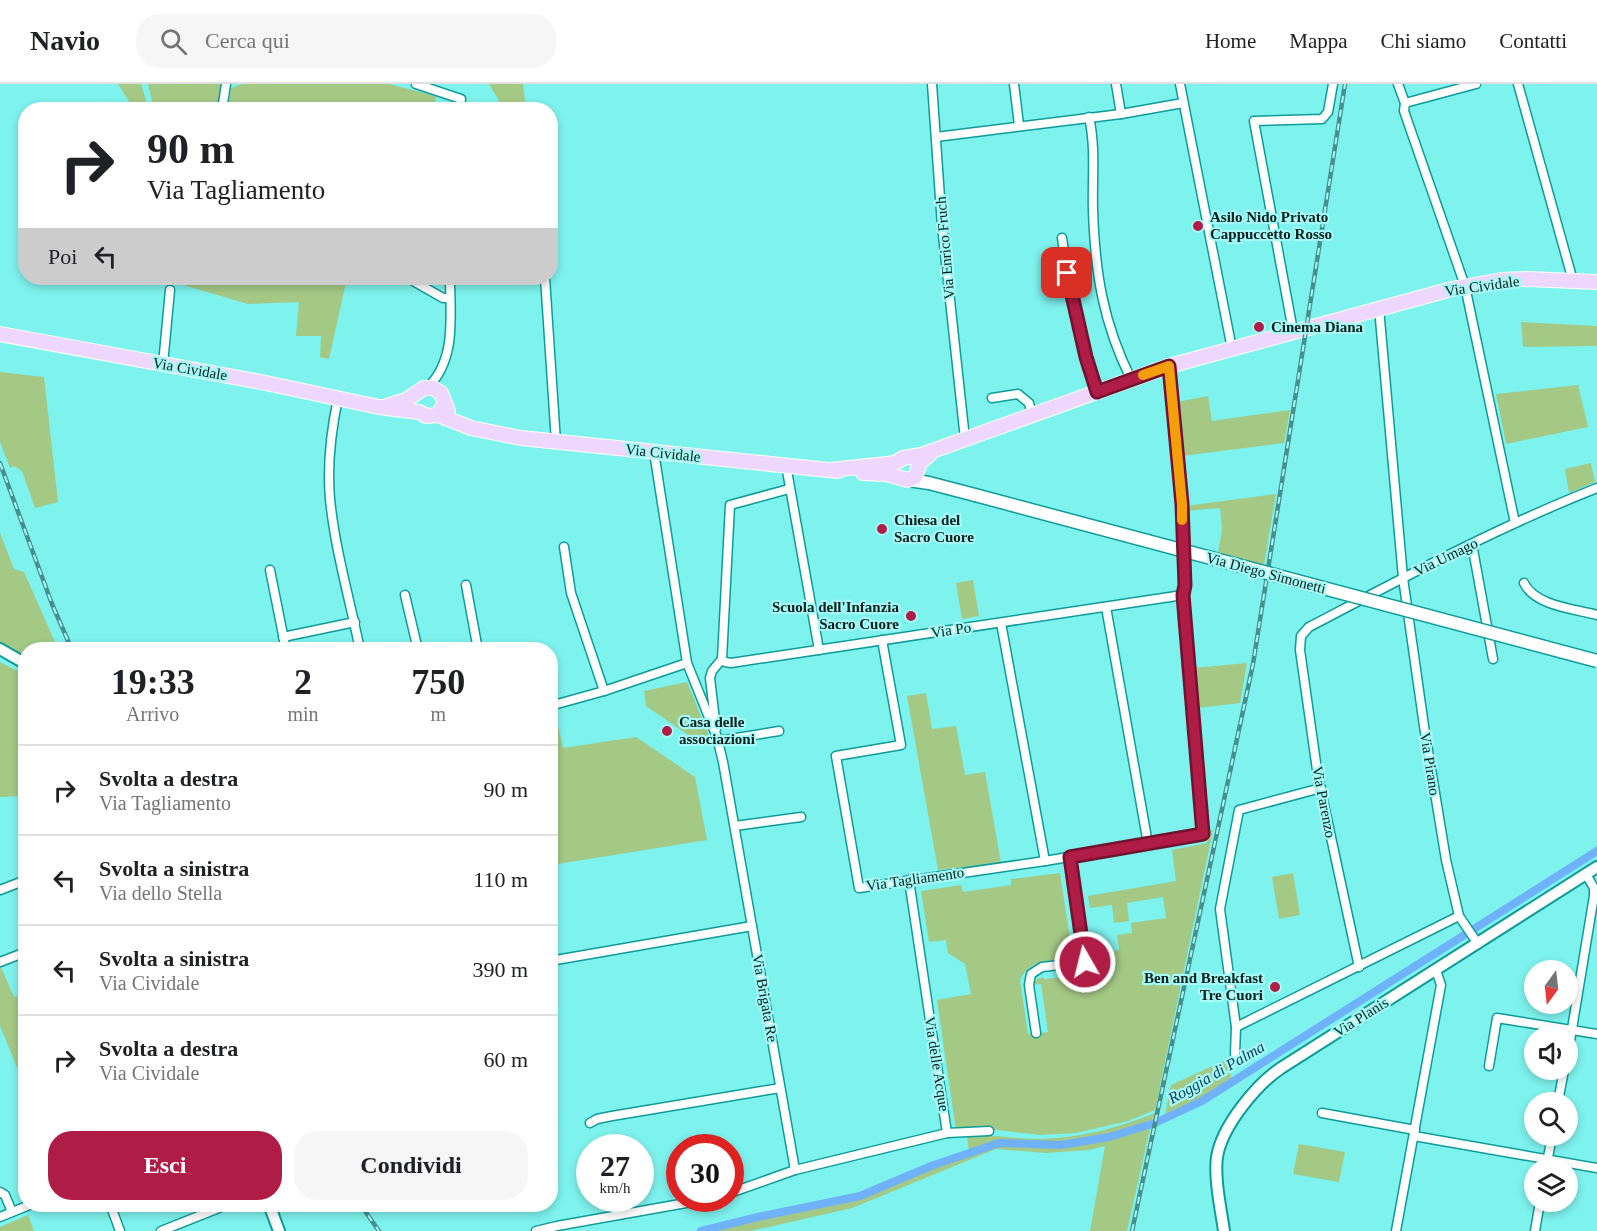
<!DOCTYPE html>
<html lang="it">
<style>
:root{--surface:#fff;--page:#f6f6f6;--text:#202124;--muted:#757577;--line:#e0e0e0;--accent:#af1c46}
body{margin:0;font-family:"Times New Roman",serif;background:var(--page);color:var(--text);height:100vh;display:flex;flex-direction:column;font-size:22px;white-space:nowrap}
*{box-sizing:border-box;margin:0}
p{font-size:20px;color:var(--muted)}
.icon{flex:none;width:33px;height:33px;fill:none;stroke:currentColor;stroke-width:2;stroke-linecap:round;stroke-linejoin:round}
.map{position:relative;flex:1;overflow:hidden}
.panel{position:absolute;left:18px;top:558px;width:540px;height:570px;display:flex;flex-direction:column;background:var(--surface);border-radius:24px;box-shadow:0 3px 9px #0003}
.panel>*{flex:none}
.banner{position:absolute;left:18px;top:18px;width:540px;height:183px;border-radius:24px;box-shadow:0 3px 9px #0003;background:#fff;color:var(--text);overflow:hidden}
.needle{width:39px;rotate:195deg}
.buttons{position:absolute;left:1524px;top:876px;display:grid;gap:12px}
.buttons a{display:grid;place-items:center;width:54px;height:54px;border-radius:50%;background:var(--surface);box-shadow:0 3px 9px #0003;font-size:30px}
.speed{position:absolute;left:576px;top:1050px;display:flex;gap:12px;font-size:30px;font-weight:700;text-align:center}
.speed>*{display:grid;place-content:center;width:78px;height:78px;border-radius:50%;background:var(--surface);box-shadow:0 3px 9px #0003;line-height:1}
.speed small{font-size:15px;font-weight:400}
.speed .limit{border:9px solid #d22;background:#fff;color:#111}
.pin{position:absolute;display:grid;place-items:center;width:51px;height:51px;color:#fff;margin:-26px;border-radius:12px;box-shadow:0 3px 9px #0006}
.me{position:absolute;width:66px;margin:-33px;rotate:352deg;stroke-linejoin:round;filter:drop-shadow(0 0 4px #0008)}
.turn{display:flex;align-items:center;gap:21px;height:126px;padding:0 30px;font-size:27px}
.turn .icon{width:78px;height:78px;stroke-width:2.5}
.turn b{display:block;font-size:42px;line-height:51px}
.then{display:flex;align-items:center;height:57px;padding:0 30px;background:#0003;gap:12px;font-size:22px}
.eta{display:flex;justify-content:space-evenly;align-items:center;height:102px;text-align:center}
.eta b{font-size:36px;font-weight:800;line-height:42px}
.button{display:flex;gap:12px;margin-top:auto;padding:12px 30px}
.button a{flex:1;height:69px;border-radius:24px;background:var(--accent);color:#fff;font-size:24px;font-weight:800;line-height:69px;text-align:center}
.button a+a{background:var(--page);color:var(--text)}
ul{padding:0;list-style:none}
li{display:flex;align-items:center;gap:18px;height:90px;padding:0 30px;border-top:2px solid var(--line)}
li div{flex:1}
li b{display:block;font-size:22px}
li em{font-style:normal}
header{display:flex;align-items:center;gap:36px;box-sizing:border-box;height:84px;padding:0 30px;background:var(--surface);border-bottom:2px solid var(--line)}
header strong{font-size:28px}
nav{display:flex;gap:33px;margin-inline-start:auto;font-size:21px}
.search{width:420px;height:54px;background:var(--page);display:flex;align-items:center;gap:15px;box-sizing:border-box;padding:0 21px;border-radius:24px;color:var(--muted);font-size:22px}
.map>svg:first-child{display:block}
</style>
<header>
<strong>Navio</strong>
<div class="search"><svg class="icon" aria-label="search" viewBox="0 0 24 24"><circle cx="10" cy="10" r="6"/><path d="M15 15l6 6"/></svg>Cerca qui</div>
<nav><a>Home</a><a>Mappa</a><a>Chi siamo</a><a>Contatti</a></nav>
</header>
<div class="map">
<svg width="1597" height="1147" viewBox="0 0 1597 1147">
<rect width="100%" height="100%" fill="#7ef2ed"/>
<!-- green -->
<g fill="#a4c985">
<polygon points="118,0 141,0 149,25 134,25"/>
<polygon points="148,0 221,0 217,25 154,25"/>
<polygon points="242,0 389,0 436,12 434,25 228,25 231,4"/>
<polygon points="489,0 523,0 526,25 504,25"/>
<polygon points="173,194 347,194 329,275 320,273 321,252 296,252 299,218 248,220 173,198"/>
<polygon points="1521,238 1597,242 1597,262 1523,263"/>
<polygon points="0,288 44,293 58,418 35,424 22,387 14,382 10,384 0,358"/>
<polygon points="1578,301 1588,343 1506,360 1496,310"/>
<polygon points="1208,312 1212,337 1290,326 1284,359 1182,372 1177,318"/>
<polygon points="1591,379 1595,398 1569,409 1565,385"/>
<polygon points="1276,410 1264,481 1218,469 1222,446 1220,424 1185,427 1186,422"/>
<polygon points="0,449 14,485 24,488 58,565 26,566 25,574 0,561"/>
<polygon points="973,496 979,532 962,535 956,499"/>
<polygon points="0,578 25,591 25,712 0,713"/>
<polygon points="1247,579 1240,619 1197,624 1193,584"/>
<polygon points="687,598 708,649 707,655 703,661 646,622 644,607"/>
<polygon points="926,609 932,645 956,642 965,691 985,688 1001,779 938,786 907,612"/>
<polygon points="556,632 563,664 636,653 695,693 707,756 551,781 550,634"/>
<path d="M1213,746L1155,1026L1128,1037L1076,1049L1040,1051L997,1046L956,1047L937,916L971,910L965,880L948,869L946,856L929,858L921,807L961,801L963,808L1011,801V795L1060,789L1073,875C1052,877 1030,874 1020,896L1028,950L1048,948L1041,900L1033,901L1037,895L1043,893L1044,895L1108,889L1105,868L1119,866L1117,851L1132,849L1131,839L1166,834L1163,813L1127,819L1129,837L1114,839L1112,821L1090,824L1088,812L1176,797L1172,766L1207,759L1206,747Z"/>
<polygon points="1293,789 1300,831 1279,835 1272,793"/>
<polygon points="0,881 14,913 25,910 25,1003 0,942"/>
<polygon points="1230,974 1231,994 1201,1014 1165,1031 1171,1001"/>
<path d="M1155,1029L1154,1035L1111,1050L1086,1055L1052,1058L998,1057L969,1068L967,1052C990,1050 1010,1054 1033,1055C1077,1055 1115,1045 1155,1029Z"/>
<polygon points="1152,1041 1150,1045 1127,1147 1090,1147 1105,1062 1089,1066 1046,1069 996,1065 852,1124 751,1147 710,1147 858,1115 908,1094 997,1061 1062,1063 1101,1058"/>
<polygon points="1299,1060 1345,1068 1339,1098 1293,1090"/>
<polygon points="28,1131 34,1147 0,1147 0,1143"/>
</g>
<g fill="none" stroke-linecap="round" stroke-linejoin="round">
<!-- canal -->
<polyline stroke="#6fb2fa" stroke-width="8" points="701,1147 758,1133 860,1112 931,1082 999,1059 1061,1061 1109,1053 1155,1039 1202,1017 1597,767"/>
<!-- minor casing -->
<g stroke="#0d9c99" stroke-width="11">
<g id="minor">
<polyline points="416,0 461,15 460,26"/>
<polyline points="932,0 942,142 965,355"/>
<polyline points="1014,0 1019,41"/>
<polyline points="1116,0 1121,30"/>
<polyline points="1180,0 1232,265"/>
<polyline points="1398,0 1405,19 1404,27 1465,202 1515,439"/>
<polyline points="1518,0 1573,197"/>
<polyline points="1405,19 1476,0"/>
<polyline points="222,26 226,0"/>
<path d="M1089,33C1096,64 1092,95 1093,126C1095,188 1103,239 1131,295"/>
<polyline points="936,53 1121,30 1183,19"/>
<path d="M1062,154C1070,206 1079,258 1097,307"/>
<polyline points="408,194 443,214 450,214"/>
<polyline points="545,194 556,358"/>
<polyline points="1379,224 1403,494 1424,642 1446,776 1459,832 1478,860"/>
<polyline points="1293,247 1254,37 1322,35 1328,28 1333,0"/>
<polyline points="163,280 170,206"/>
<path d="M428,303C457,275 450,230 450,194"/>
<path d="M338,314C331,347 327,381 330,415C335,466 350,516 360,566"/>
<polyline points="992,314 1018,310 1029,319 1032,331"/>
<polyline points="654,368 687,579 717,653 723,678 795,1086"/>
<polyline points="786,381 819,566"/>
<polyline points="1472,460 1493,575"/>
<polyline points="564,463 571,509 604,607"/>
<polyline points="270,486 286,566"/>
<path d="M1524,499C1535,522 1575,525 1597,531"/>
<polyline points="466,501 478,566"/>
<polyline points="405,511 418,566"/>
<polyline points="1106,523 1148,760"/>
<polyline points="1001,539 1045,777"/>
<polyline points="283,553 355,538"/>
<polyline points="882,556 901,661 836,672 859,804 1045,777 1203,750 1183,511 1185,501 1182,420 1169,282"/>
<polyline points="722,575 725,578 731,579 1183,511"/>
<polyline points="722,575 730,421 789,405"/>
<polyline points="550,622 604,607 687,579"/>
<polyline points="716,645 710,594 712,587 722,575"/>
<polyline points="718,657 779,647"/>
<polyline points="735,742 801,733"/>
<polyline points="0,806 26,796"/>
<polyline points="550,877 752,842"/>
<polyline points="0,878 26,868"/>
<path d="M1359,883L1318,693L1300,566L1301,552L1309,543C1403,494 1498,443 1597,404"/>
<polyline points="1236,943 1459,832"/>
<polyline points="1036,949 1029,901 1031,890 1042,883 1085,878 1070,773"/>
<polyline points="1568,969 1594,812 1594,804 1586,790"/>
<polyline points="1235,970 1236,943 1220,825 1239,726 1321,704"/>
<polyline points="1489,982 1497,934 1597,950"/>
<polyline points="1558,1018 1564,986"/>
<polyline points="1322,1029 1415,1046"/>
<polyline points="590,1039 597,1035 612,1032 780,1004"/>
<polyline points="947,1049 989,1047"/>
<polyline points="1414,1052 1597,1084"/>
<polyline points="1546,1084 1552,1052"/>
<polyline points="0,1108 5,1111 12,1128"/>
<polyline points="730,1109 795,1086 947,1049 909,796"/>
<polyline points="110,1120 120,1147"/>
<polyline points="0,1133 32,1120"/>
<polyline points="161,1147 229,1120"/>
<polyline points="536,1147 557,1142 714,1114"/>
<polyline points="1396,1147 1441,901 1436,886"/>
<polyline points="1535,1147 1540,1118"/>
</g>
</g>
<!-- tertiary casing -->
<g stroke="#0d9c99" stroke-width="14">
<g id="tertiary">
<polyline points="0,565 26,580"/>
<polyline points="269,1120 279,1147"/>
<path d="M1224,1147C1221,1126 1214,1094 1217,1073C1222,1042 1256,1001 1281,984L1597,783"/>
</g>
</g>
<!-- secondary casing -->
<g stroke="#0d9c99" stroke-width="15">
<polyline id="secondary" points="908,396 929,399 975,411"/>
</g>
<!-- primary casing -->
<g stroke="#fff" stroke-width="16">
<g id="primary">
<polyline points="0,250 261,298 379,323 419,328 426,332 438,331 444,320"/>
<polyline points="387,322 406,316 424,304 433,304 441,309 448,327"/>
<polyline points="438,331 471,344 521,354 838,387"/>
<polyline points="830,386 887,380 897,378 903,374 921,371 1169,282 1452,205 1502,196 1528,195 1597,198"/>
<polyline points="863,389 886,390 908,396 915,393 920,379 930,370"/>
</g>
</g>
<!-- minor -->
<use href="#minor" stroke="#fff" stroke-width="8"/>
<!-- tertiary -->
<use href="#tertiary" stroke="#fff" stroke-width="10"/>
<!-- secondary -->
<use href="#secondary" stroke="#fff" stroke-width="12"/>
<!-- primary -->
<use href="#primary" stroke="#eed7fd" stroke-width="14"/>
<!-- rail casing -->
<g stroke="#468f8c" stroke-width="4.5">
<g id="rail">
<polyline points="0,379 52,520 72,566"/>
<polyline points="360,1120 379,1147"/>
<polyline points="1132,1147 1253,580 1345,0"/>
</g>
</g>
<!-- rail -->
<use href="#rail" stroke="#a4fbf7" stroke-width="2" stroke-dasharray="7" stroke-linecap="butt"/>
<!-- secondary-bridge casing -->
<g stroke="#0d9c99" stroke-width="15" stroke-linecap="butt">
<polyline id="secondary-bridge" points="975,411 1597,577"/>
</g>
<!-- secondary-bridge -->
<use href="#secondary-bridge" stroke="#fff" stroke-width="12"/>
</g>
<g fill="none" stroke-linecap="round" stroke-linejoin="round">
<!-- route casing -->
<g stroke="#72122e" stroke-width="15">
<polyline id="route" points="1067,189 1086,273 1097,308 1169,282 1182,420 1185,501 1183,511 1203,750 1070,773 1085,878"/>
</g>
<!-- route -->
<use href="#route" stroke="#af1c46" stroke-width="10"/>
<!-- slow -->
<polyline stroke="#f59e0b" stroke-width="10" points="1143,291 1169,282 1182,420 1182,436"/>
</g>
<!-- markers -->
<g fill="#af1c46" stroke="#a4fbf7" stroke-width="2">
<circle cx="1198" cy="142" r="6"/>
<circle cx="1259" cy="243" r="6"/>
<circle cx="882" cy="445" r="6"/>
<circle cx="911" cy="532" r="6"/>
<circle cx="667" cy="647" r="6"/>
<circle cx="1275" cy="903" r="6"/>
</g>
<g text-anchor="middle" stroke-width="4.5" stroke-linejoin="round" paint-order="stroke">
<!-- poi labels -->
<g font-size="15" font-weight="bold" fill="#041d1c" stroke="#a4fbf7" text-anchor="start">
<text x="1210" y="138">Asilo Nido Privato<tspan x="1210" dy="17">Cappuccetto Rosso</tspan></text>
<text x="1271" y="248">Cinema Diana</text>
<text x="894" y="441">Chiesa del<tspan x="894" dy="17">Sacro Cuore</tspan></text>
<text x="899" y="528" text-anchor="end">Scuola dell'Infanzia<tspan x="899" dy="17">Sacro Cuore</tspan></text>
<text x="679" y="643">Casa delle<tspan x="679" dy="17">associazioni</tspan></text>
<text x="1263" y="899" text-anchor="end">Ben and Breakfast<tspan x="1263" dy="17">Tre Cuori</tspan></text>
</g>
<!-- street labels -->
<g font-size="15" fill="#041d1c" stroke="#a4fbf7">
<text transform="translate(945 164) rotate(-95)" y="5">Via Enrico Fruch</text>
<text transform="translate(1482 202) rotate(-8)" y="5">Via Cividale</text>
<text transform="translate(190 285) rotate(10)" y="5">Via Cividale</text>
<text transform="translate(663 369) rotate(6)" y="5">Via Cividale</text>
<text transform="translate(1446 473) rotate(-26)" y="5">Via Umago</text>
<text transform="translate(1266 489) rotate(15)" y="5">Via Diego Simonetti</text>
<text transform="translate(951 546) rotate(-8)" y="5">Via Po</text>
<text transform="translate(1430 680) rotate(81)" y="5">Via Pirano</text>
<text transform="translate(1324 718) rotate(79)" y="5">Via Parenzo</text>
<text transform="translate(915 795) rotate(-8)" y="5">Via Tagliamento</text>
<text transform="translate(765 914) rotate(80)" y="5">Via Brigata Re</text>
<text transform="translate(1361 933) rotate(-32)" y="5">Via Planis</text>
<text transform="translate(937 980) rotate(81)" y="5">Via delle Acque</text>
</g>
<!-- water labels -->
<g font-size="16" font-style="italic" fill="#093a67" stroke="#a4fbf7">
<text transform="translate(1216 988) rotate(-30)" y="6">Roggia di Palma</text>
</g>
</g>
</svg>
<div class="buttons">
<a><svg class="needle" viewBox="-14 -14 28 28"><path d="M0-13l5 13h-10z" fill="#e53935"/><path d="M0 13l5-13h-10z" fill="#757577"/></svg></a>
<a><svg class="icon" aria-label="sound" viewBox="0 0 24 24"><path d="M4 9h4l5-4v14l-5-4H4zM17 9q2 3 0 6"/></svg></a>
<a><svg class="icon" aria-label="search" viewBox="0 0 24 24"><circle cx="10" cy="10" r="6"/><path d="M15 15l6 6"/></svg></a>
<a><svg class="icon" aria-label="layers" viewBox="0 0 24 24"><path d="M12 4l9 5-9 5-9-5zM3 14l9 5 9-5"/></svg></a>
</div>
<div class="speed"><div>27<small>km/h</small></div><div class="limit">30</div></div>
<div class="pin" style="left:1067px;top:189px;background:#d93025"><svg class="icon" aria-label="arrive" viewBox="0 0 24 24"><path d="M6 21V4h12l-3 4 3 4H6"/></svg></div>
<svg class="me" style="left:1085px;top:878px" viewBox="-20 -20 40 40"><circle r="17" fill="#af1c46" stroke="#fff" stroke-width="3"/><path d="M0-11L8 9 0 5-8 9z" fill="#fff"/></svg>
<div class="banner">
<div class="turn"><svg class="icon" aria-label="right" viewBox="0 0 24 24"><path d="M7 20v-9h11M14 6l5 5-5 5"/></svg><div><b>90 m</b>Via Tagliamento</div></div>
<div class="then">Poi<svg class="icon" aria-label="left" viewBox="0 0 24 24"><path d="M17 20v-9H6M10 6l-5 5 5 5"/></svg></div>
</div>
<section class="panel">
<div class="eta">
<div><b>19:33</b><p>Arrivo</p></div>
<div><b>2</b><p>min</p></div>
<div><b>750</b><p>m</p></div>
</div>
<ul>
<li><svg class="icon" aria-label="right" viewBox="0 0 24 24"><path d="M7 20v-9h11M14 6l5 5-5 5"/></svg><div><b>Svolta a destra</b><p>Via Tagliamento</p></div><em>90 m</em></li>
<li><svg class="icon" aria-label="left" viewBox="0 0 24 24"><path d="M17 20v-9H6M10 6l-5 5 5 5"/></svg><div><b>Svolta a sinistra</b><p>Via dello Stella</p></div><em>110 m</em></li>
<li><svg class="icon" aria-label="left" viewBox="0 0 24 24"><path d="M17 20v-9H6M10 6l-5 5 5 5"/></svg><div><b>Svolta a sinistra</b><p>Via Cividale</p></div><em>390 m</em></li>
<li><svg class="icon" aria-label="right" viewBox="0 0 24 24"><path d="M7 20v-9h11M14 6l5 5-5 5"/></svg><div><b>Svolta a destra</b><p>Via Cividale</p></div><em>60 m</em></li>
</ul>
<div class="button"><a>Esci</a><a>Condividi</a></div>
</section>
</div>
